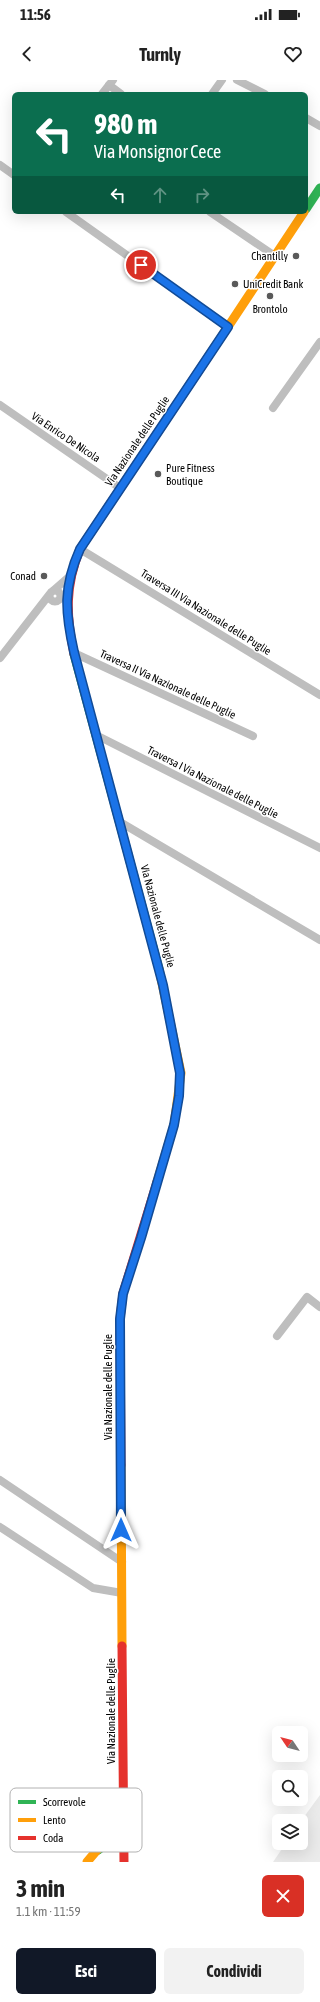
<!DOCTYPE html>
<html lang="it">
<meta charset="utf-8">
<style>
:root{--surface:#fff;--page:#f2f2f2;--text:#222;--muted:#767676;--accent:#111827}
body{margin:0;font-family:"Asap Condensed",sans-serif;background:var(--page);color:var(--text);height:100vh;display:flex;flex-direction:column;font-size:15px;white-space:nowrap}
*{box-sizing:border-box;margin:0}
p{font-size:13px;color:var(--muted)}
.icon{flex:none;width:22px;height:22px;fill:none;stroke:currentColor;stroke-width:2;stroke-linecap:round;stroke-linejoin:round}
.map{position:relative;height:1782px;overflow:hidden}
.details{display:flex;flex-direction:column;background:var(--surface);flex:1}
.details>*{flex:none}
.top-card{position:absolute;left:12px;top:12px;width:296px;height:122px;border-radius:6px;box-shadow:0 4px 16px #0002;background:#0b6e4f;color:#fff;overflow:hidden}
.needle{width:26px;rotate:305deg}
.controls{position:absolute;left:272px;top:1646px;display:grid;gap:8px}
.controls a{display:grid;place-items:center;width:36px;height:36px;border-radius:6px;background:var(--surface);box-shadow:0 4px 16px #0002;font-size:20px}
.pin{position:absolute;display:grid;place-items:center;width:34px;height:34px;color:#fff;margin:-17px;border:2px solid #fff;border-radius:50%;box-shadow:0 1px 4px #0007}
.me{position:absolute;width:44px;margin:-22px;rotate:0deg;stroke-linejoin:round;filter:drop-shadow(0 0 3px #0008)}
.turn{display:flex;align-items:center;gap:14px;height:84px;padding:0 16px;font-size:18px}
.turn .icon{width:52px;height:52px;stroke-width:2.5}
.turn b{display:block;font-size:28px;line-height:34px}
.lanes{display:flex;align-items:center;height:38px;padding:0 16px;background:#0003;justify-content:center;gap:20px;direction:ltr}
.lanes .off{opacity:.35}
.round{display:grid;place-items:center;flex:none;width:42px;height:42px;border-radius:6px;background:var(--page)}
.summary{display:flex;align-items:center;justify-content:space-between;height:68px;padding:0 16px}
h1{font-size:24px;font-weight:700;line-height:30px}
.button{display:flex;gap:8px;margin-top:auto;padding:8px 16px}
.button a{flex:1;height:46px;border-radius:6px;background:var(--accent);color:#fff;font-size:16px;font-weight:700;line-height:46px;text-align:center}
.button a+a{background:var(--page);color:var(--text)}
.status{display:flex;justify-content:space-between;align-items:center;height:28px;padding:0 20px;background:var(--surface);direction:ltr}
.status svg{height:11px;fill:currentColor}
header{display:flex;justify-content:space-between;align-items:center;height:52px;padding:0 16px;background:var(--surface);font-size:18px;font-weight:700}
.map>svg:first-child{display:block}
</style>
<div class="status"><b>11:56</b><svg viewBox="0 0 49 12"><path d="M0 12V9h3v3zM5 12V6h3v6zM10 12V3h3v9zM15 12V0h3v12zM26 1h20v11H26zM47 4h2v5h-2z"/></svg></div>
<header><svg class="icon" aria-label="back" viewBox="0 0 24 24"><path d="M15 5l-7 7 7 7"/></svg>Turnly<svg class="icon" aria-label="heart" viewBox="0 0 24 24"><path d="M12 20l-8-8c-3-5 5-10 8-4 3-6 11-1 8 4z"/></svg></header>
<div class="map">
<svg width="320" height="1782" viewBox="0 0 320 1782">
<rect width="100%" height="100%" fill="#fff"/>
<!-- green -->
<polygon fill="#ebebeb" points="320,1715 320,1782 273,1782 286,1763 301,1763 301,1741"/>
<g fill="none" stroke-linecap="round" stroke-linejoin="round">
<!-- street -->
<g stroke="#bebebe" stroke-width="8">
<polyline points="237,0 265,14"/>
<polyline points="109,5 121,14"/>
<polyline points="102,14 113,0"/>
<polyline points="212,14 222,0"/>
<polyline points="306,38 320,46"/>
<polyline points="0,85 14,95"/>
<polyline points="66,132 228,247"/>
<polyline points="210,132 275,176"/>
<polyline points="0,325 120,408"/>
<polyline points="273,328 320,262"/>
<polyline points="80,469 320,615"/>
<polyline points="54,510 70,496"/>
<circle cx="55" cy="516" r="5.5"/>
<polyline points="74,573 253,656"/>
<polyline points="0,578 49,515"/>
<polyline points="96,655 320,768"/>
<polyline points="120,742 320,860"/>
<polyline points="277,1256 307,1217 320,1227"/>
<polyline points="0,1400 122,1482"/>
<polyline points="0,1447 93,1508 122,1513"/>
</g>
<!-- fast -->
<g stroke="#30b455" stroke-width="9">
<polyline points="306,129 320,108"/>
<polyline points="74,574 159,889"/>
<polyline points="98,1770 121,1716"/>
<polyline points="98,1770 123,1754"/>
</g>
<!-- slow -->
<g stroke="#ff9f0a" stroke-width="9">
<polyline points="208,277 304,132"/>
<polyline points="157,1102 174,1045 181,993 159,889"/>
<polyline points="121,1385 122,1566"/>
<polyline points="87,1782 103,1763"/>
</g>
<!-- jam -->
<g stroke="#e5322d" stroke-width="9">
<path d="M74,574C66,535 65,506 80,469L208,277"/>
<polyline points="121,1385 120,1239 123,1213 157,1102"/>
<polyline points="122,1566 124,1782"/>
</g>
</g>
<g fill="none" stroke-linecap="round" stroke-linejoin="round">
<!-- route casing -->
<g stroke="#114b97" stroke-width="10">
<path id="route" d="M121,1450L120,1239L123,1214L141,1158L174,1045L179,1016L180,993L163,905L74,572C65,532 63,507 80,469L228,247L141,185"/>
</g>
<!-- route -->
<use href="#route" stroke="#1a73e8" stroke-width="7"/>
</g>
<!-- markers -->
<g fill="#595959" stroke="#fff" stroke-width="1.5">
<circle cx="296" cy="176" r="4"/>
<circle cx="235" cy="204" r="4"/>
<circle cx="270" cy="216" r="4"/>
<circle cx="158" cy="394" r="4"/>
<circle cx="44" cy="496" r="4"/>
</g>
<g text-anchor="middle" stroke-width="3" stroke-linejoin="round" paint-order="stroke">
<!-- poi labels -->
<g font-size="11" fill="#000" stroke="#fff" text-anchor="end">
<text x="288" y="180">Chantilly</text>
<text x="243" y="208" text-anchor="start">UniCredit Bank</text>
<text x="270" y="233" text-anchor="middle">Brontolo</text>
<text x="166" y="392" text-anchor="start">Pure Fitness<tspan x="166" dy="13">Boutique</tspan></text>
<text x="36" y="500">Conad</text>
</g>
<!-- street labels -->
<g font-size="11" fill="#000" stroke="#fff">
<text transform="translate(66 357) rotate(34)" y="4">Via Enrico De Nicola</text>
<text transform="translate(137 361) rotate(-56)" y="4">Via Nazionale delle Puglie</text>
<text transform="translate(206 532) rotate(32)" y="4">Traversa III Via Nazionale delle Puglie</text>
<text transform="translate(168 604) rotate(25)" y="4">Traversa II Via Nazionale delle Puglie</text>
<text transform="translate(213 702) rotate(27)" y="4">Traversa I Via Nazionale delle Puglie</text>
<text transform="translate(158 836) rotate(75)" y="4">Via Nazionale delle Puglie</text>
<text transform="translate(108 1307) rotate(-90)" y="4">Via Nazionale delle Puglie</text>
<text transform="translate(111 1631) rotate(-90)" y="4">Via Nazionale delle Puglie</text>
</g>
</g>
<!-- legend -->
<rect x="10" y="1708" width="132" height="64" rx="6" fill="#fff" stroke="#b2b2b2" stroke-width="1"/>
<rect x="18" y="1720" width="18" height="4" fill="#30b455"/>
<rect x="18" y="1738" width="18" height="4" fill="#ff9f0a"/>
<rect x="18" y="1756" width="18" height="4" fill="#e5322d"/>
<g font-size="11" fill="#000">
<text x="43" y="1726">Scorrevole</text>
<text x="43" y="1744">Lento</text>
<text x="43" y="1762">Coda</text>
</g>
</svg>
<div class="controls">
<a><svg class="needle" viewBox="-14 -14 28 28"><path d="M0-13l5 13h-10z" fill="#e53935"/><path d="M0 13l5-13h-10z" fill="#767676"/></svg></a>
<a><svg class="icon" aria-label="search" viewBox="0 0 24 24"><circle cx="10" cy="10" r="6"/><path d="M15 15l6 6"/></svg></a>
<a><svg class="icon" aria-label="layers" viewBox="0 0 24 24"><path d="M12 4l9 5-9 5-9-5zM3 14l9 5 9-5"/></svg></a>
</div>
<div class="pin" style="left:141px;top:185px;background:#d93025"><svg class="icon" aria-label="arrive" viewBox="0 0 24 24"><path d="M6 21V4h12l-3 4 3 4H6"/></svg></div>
<svg class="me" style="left:121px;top:1450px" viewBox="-20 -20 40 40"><path d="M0-17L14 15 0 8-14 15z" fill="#1a73e8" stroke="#fff" stroke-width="4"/></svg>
<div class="top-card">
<div class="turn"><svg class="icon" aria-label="left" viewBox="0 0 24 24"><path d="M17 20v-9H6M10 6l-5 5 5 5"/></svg><div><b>980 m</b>Via Monsignor Cece</div></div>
<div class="lanes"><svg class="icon" aria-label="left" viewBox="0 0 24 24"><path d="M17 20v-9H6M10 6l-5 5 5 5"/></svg><svg class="icon off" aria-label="ahead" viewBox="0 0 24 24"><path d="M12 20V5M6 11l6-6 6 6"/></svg><svg class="icon off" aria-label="right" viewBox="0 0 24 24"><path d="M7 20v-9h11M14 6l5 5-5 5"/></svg></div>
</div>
</div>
<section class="details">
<div class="summary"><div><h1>3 min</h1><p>1.1 km · 11:59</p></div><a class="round" style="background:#d93025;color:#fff"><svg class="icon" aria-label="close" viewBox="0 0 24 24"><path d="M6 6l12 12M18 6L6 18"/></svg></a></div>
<div class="button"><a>Esci</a><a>Condividi</a></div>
</section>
